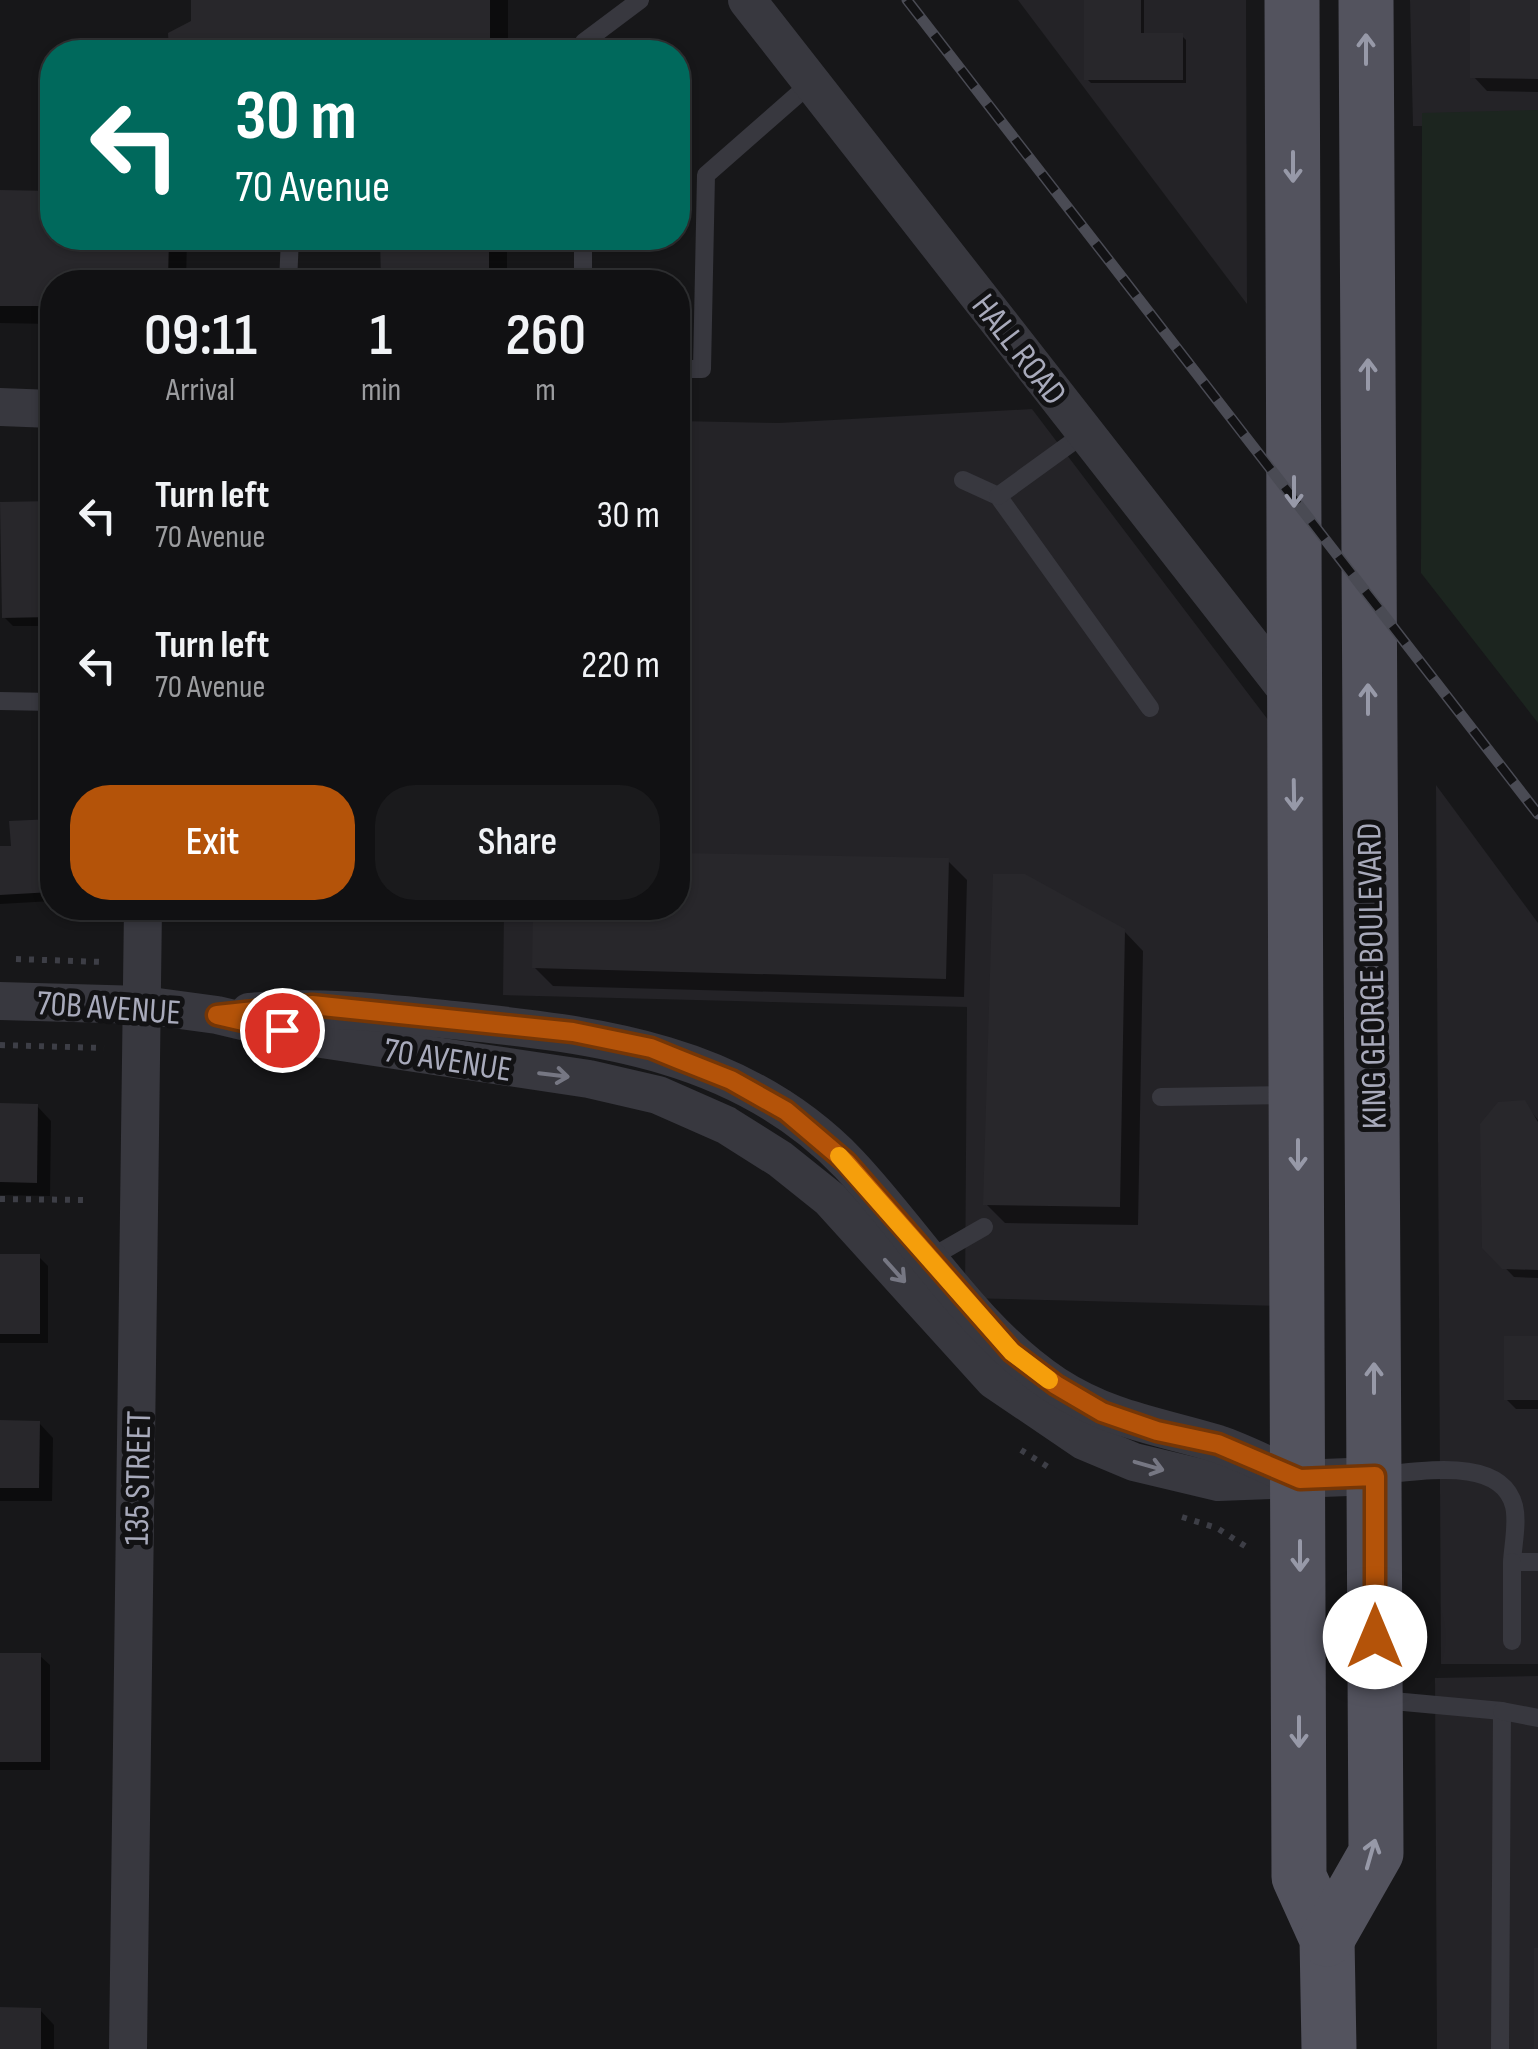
<!DOCTYPE html>
<style>
:root{--surface:#111113;--page:#1a1a1c;--text:#f1f3f6;--muted:#9c9da0;--line:#303133;--accent:#b45309}
body{margin:0;font-family:"Sofia Sans Condensed",sans-serif;background:var(--page);color:var(--text);height:100vh;display:flex;flex-direction:column;font-size:38px;white-space:nowrap}
*{box-sizing:border-box;margin:0}
p{font-size:32px;color:var(--muted)}
.icon{flex:none;width:55px;height:55px;fill:none;stroke:currentColor;stroke-width:2;stroke-linecap:round;stroke-linejoin:round}
.map{position:relative;flex:1;overflow:hidden}
.details{position:absolute;left:40px;top:270px;width:650px;height:650px;display:flex;flex-direction:column;background:var(--surface);border-radius:40px;box-shadow:0 2px 8px #0004,0 0 0 2px var(--line)}
.details>*{flex:none}
.hud{position:absolute;left:40px;top:40px;width:650px;height:210px;border-radius:40px;box-shadow:0 2px 8px #0004,0 0 0 2px var(--line);background:#00695c;color:#fff;overflow:hidden}
.pin{position:absolute;display:grid;place-items:center;width:85px;height:85px;color:#fff;margin:-42px;border:5px solid #fff;border-radius:50%;box-shadow:0 2px 10px #0007}
.me{position:absolute;width:110px;margin:-55px;rotate:0deg;stroke-linejoin:round;filter:drop-shadow(0 0 8px #0008)}
.turn{display:flex;align-items:center;gap:35px;height:210px;padding:0 30px;font-size:45px}
.turn .icon{width:130px;height:130px;stroke-width:2.5}
.turn b{display:block;font-size:70px;line-height:85px}
.eta{display:flex;justify-content:space-evenly;align-items:center;height:170px;text-align:center}
.eta b{font-size:60px;font-weight:600;line-height:70px}
.button{display:flex;gap:20px;margin-top:auto;padding:20px 30px}
.button a{flex:1;height:115px;border-radius:40px;background:var(--accent);color:#fff;font-size:40px;font-weight:600;line-height:115px;text-align:center}
.button a+a{background:var(--page);color:var(--text)}
ul{padding:0;list-style:none}
li{display:flex;align-items:center;gap:30px;height:150px;padding:0 30px}
li div{flex:1}
li b{display:block;font-size:38px}
li em{font-style:normal}
.map>svg:first-child{display:block}
</style>
<div class="map">
<svg width="1538" height="2049" viewBox="0 0 1538 2049">
<rect width="100%" height="100%" fill="#171719"/>
<!-- built -->
<g fill="#242327">
<polygon points="1018,0 1246,0 1247,304"/>
<polygon points="1410,0 1538,0 1538,126 1413,126"/>
<polygon points="1032,409 1272,725 1281,1306 965,1298 967,1007 503,995 504,908 678,908 678,421 779,423"/>
<polygon points="1436,785 1538,923 1538,1664 1441,1664"/>
<polygon points="1538,1676 1538,2049 1437,2049 1435,1678"/>
</g>
<!-- green -->
<polygon fill="#1c251f" points="1538,110 1538,723 1421,573 1422,113"/>
<!-- shadow -->
<g fill="#0007">
<polygon points="194,0 508,0 508,52 171,52 170,34 193,22"/>
<polygon points="1086,0 1144,0 1144,36 1182,36 1186,40 1186,83 1091,83 1087,79"/>
<polygon points="1472,0 1538,0 1538,92 1487,91 1473,76"/>
<polygon points="0,193 52,194 52,238 187,238 186,282 52,282 52,324 0,323"/>
<polygon points="382,238 507,238 507,282 383,282"/>
<polygon points="52,503 52,626 13,626 4,617 2,505"/>
<polygon points="52,821 52,901 0,904 0,849 14,848 12,823"/>
<polygon points="678,855 948,861 967,880 964,997 553,986 534,967 535,908 678,908"/>
<polygon points="1124,931 1143,951 1138,1225 1005,1223 986,1204"/>
<polygon points="1524,1103 1538,1120 1538,1278 1514,1277 1485,1247"/>
<polygon points="0,1106 37,1106 51,1121 50,1196 0,1195"/>
<polygon points="0,1257 39,1257 48,1266 48,1343 0,1343"/>
<polygon points="1538,1338 1538,1409 1516,1409 1506,1399"/>
<polygon points="0,1423 39,1423 53,1438 52,1501 0,1501"/>
<polygon points="0,1656 40,1656 50,1665 50,1770 0,1770"/>
<polygon points="0,2010 40,2010 54,2025 54,2049 0,2049"/>
</g>
<!-- building -->
<g fill="#28272b">
<polygon points="191,0 490,0 490,52 169,52 168,33 191,21"/>
<polygon points="1084,0 1141,0 1141,33 1183,33 1183,80 1084,80"/>
<polygon points="1470,0 1538,0 1538,79 1470,78"/>
<polygon points="0,190 52,191 52,238 169,238 168,282 52,282 52,306 0,306"/>
<polygon points="380,238 489,238 489,282 381,282"/>
<polygon points="52,501 52,617 2,618 0,502"/>
<polygon points="52,819 52,892 0,895 0,846 11,846 9,821"/>
<polygon points="678,853 949,858 946,979 532,968 533,908 678,908"/>
<polygon points="993,874 1025,874 1125,929 1120,1207 983,1205"/>
<polygon points="1525,1100 1538,1122 1538,1270 1502,1269 1482,1248 1480,1124 1498,1102"/>
<polygon points="0,1103 38,1104 37,1183 0,1182"/>
<rect x="0" y="1254" width="40" height="80"/>
<rect x="1504" y="1336" width="34" height="64"/>
<polygon points="0,1420 40,1421 39,1488 0,1488"/>
<rect x="0" y="1653" width="41" height="109"/>
<rect x="1534" y="1948" width="4" height="101"/>
<polygon points="0,2007 41,2008 41,2049 0,2049"/>
</g>
<g fill="none" stroke-linecap="round" stroke-linejoin="round">
<!-- path -->
<g stroke="#3d3e46" stroke-width="6" stroke-dasharray="5 8" stroke-linecap="butt">
<polyline points="16,959 104,962"/>
<polyline points="0,1045 104,1048"/>
<polyline points="0,1199 84,1200"/>
<polyline points="1021,1450 1053,1470"/>
<polyline points="1182,1517 1217,1528 1251,1550"/>
</g>
<!-- lane -->
<g stroke="#38383f" stroke-width="18">
<polyline points="584,52 584,42 640,0"/>
<polyline points="288,282 290,238"/>
<polyline points="583,282 583,238"/>
<polyline points="678,369 702,369 706,175 812,82"/>
<polyline points="963,480 998,496 1150,708"/>
<polyline points="998,496 1085,433"/>
<polyline points="0,701 52,702"/>
<polyline points="1161,1097 1292,1095"/>
<polyline points="930,1258 984,1227"/>
<path d="M1377,1475C1415,1473 1501,1454 1514,1506C1518,1522 1513,1545 1512,1562H1538"/>
<polyline points="1512,1562 1512,1641"/>
<polyline points="1382,1700 1502,1711 1500,2049"/>
<polyline points="1502,1711 1538,1718"/>
</g>
<!-- street -->
<g stroke="#38383f" stroke-width="38">
<polyline points="747,0 1293,698"/>
<polyline points="0,407 52,409"/>
<polyline points="0,1001 143,1005 217,1015 315,1038 589,1079 658,1095 726,1125 780,1159 830,1199 994,1380 1084,1441 1134,1462 1218,1482 1375,1476"/>
<path d="M249,1012C319,1005 384,1013 453,1020C599,1035 742,1052 849,1164C917,1236 972,1330 1055,1385C1109,1420 1159,1426 1218,1444C1242,1452 1265,1464 1288,1474"/>
<polyline points="128,2049 143,908"/>
</g>
<!-- primary -->
<g stroke="#53535e" stroke-width="55">
<polyline points="1292,0 1299,1877 1327,1939 1329,2049"/>
<polyline points="1327,1939 1376,1853 1366,0"/>
</g>
<!-- rail casing -->
<g stroke="#4a4b54" stroke-width="11">
<polyline id="rail" points="907,0 1538,814"/>
</g>
<!-- rail -->
<use href="#rail" stroke="#121214" stroke-width="8" stroke-dasharray="22" stroke-linecap="butt"/>
</g>
<!-- one-way arrows -->
<defs><path id="oneway-shaft" d="M-6 0H5M1.5-3L5.5 0L1.5 3" fill="none" stroke-width="1.6" stroke-linecap="round" stroke-linejoin="round" transform="scale(2.5)"/></defs>
<g stroke="#9799a8">
<use href="#oneway-shaft" transform="translate(1366 49) rotate(-90)"/>
<use href="#oneway-shaft" transform="translate(1293 167) rotate(90)"/>
<use href="#oneway-shaft" transform="translate(1368 374) rotate(-90)"/>
<use href="#oneway-shaft" transform="translate(1294 492) rotate(90)"/>
<use href="#oneway-shaft" transform="translate(1368 699) rotate(-90)"/>
<use href="#oneway-shaft" transform="translate(1294 795) rotate(89)"/>
<use href="#oneway-shaft" transform="translate(1298 1155) rotate(90)"/>
<use href="#oneway-shaft" transform="translate(1374 1378) rotate(-90)"/>
<use href="#oneway-shaft" transform="translate(1300 1556) rotate(90)"/>
<use href="#oneway-shaft" transform="translate(1299 1732) rotate(90)"/>
<use href="#oneway-shaft" transform="translate(1371 1854) rotate(-74)"/>
</g>
<g stroke="#767783">
<use href="#oneway-shaft" transform="translate(554 1075) rotate(7)"/>
<use href="#oneway-shaft" transform="translate(895 1271) rotate(48)"/>
<use href="#oneway-shaft" transform="translate(1149 1466) rotate(16)"/>
</g>
<g fill="none" stroke-linecap="round" stroke-linejoin="round">
<!-- route casing -->
<g stroke="#753606" stroke-width="25">
<polyline id="route" points="282,1030 217,1015 312,1005 573,1032 651,1048 678,1059 731,1080 786,1111 846,1162 1012,1352 1056,1385 1102,1412 1157,1431 1218,1444 1300,1479 1375,1476 1375,1637"/>
</g>
<!-- route -->
<use href="#route" stroke="#b45309" stroke-width="18"/>
<!-- slow -->
<polyline stroke="#f59e0b" stroke-width="18" points="839,1156 1012,1352 1049,1380"/>
</g>
<g text-anchor="middle" stroke-width="10" stroke-linejoin="round" paint-order="stroke">
<!-- street labels -->
<g font-size="35" fill="#a8aabb" stroke="#121214">
<text transform="translate(1020 349) rotate(52)" y="12">HALL ROAD</text>
<text transform="translate(1371 976) rotate(-91)" y="12">KING GEORGE BOULEVARD</text>
<text transform="translate(109 1007) rotate(4)" y="12">70B AVENUE</text>
<text transform="translate(448 1059) rotate(9)" y="12">70 AVENUE</text>
<text transform="translate(137 1478) rotate(-89)" y="12">135 STREET</text>
</g>
</g>
</svg>
<div class="pin" style="left:282px;top:1030px;background:#d93025"><svg class="icon" aria-label="arrive" viewBox="0 0 24 24"><path d="M6 21V4h12l-3 4 3 4H6"/></svg></div>
<svg class="me" style="left:1375px;top:1637px" viewBox="-20 -20 40 40"><circle r="19" fill="#fff"/><path d="M0-13L10 11 0 6-10 11z" fill="#b45309"/></svg>
<div class="hud">
<div class="turn"><svg class="icon" aria-label="left" viewBox="0 0 24 24"><path d="M17 20v-9H6M10 6l-5 5 5 5"/></svg><div><b>30 m</b>70 Avenue</div></div>
</div>
<section class="details">
<div class="eta">
<div><b>09:11</b><p>Arrival</p></div>
<div><b>1</b><p>min</p></div>
<div><b>260</b><p>m</p></div>
</div>
<ul>
<li><svg class="icon" aria-label="left" viewBox="0 0 24 24"><path d="M17 20v-9H6M10 6l-5 5 5 5"/></svg><div><b>Turn left</b><p>70 Avenue</p></div><em>30 m</em></li>
<li><svg class="icon" aria-label="left" viewBox="0 0 24 24"><path d="M17 20v-9H6M10 6l-5 5 5 5"/></svg><div><b>Turn left</b><p>70 Avenue</p></div><em>220 m</em></li>
</ul>
<div class="button"><a>Exit</a><a>Share</a></div>
</section>
</div>
